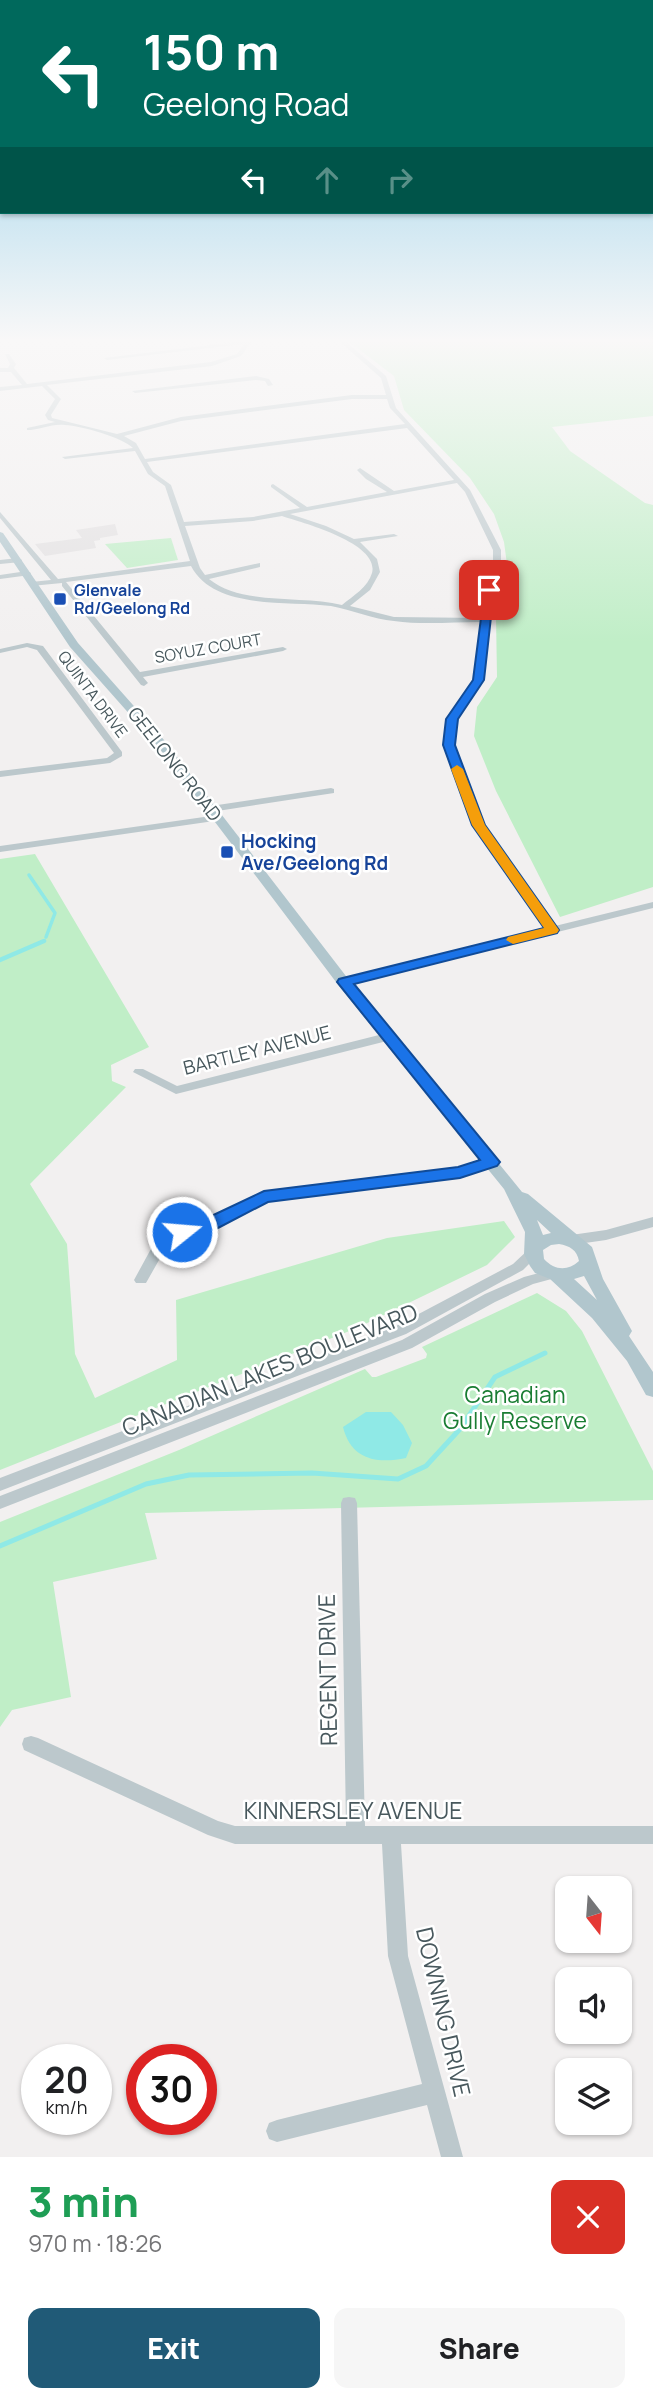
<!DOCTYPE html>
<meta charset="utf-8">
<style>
:root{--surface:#fff;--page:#f6f6f6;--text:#202124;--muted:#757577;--accent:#205a77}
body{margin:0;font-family:Manrope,sans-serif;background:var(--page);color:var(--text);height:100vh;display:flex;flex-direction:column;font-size:26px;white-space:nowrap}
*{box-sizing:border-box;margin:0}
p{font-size:23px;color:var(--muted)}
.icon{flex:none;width:38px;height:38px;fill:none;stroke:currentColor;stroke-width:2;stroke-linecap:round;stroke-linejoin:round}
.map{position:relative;height:2157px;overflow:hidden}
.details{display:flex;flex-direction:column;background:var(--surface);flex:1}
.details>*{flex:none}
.guide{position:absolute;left:0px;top:0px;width:654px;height:214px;box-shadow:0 2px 5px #0004;background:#00695c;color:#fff;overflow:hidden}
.needle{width:46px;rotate:163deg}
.buttons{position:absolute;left:555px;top:1876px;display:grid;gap:14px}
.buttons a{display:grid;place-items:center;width:77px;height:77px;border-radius:14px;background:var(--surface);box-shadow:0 2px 5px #0004;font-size:35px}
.speed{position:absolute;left:21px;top:2044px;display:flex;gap:14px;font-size:35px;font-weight:700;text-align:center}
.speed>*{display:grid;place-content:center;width:91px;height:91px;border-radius:50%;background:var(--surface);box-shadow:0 2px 5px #0004;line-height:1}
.speed small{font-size:18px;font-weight:400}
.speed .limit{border:10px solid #d22;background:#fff;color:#111}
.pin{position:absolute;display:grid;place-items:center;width:60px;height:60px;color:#fff;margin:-30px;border-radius:14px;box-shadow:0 4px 10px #0006}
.me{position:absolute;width:77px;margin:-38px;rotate:73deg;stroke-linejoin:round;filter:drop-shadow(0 0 5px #0008)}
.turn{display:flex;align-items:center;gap:24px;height:147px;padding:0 28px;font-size:32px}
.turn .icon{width:91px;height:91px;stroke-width:2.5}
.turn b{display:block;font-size:49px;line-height:60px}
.lanes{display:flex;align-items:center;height:66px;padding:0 28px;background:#0003;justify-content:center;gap:35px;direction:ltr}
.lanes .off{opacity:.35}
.round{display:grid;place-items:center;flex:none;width:74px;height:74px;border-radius:14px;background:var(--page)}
.overview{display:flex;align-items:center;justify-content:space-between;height:119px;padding:0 28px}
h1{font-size:42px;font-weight:800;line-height:52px;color:#1e9e55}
.button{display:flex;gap:14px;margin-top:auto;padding:14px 28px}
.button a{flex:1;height:80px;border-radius:14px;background:var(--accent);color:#fff;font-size:28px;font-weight:800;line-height:80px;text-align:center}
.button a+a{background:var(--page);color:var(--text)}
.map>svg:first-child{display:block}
</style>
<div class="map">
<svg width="653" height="2157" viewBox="0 0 653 2157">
<rect width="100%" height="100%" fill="#f2f0f0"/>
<!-- education -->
<polygon fill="#e3e1e2" points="115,524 118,535 100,538 100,540 94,541 96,548 45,556 35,544 82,538 76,530"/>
<!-- green -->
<g fill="#c0eec7">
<polygon points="348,341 653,341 653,416 552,427 570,451 645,503 653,505 653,887 560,917 496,791 474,736 477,707 497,677 496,617 508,572 504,542 494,514 470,478 404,410 394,376"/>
<polygon points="171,538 178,560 127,568 105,544"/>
<polygon points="35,854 149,1047 111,1065 112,1081 126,1087 30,1184 67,1244 75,1354 95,1398 177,1360 176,1300 387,1238 504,1221 515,1237 487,1265 357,1328 0,1470 0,859"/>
<polygon points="537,1293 566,1311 582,1331 653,1471 653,1500 145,1513 157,1559 53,1582 71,1697 12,1710 0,1727 0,1522 179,1450 365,1369 372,1377 376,1377 426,1358 427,1354 422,1347"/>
</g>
<!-- water -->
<path fill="#8fe9e6" d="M366,1412H391L403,1425L412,1443L406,1458C377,1464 351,1460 343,1427Z"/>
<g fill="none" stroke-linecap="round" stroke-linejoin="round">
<!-- stream-far2 -->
<polyline stroke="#8fe9e6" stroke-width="3.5" points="29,875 55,913 46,937"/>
<!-- stream-far1 -->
<polyline stroke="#8fe9e6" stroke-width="4.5" points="0,960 44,941"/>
<!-- stream -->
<polyline stroke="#8fe9e6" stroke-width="5" points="0,1546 146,1484 189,1475 312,1473 398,1479 426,1466 460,1429 495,1377 545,1353"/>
<!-- minor -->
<g fill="#bcc8cc" fill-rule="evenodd">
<path d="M244,341H252L241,356L212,366L47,385L61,399L51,415L52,418L117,434L181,417L352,395H386L381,378L339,341H345L386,376L396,408L470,490L501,550V564L493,584L483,678L458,714L453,727L454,741L484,825L555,926L653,902V908L344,986L340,985L338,983L340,981L546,929L474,825L444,741L445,727L450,714L475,678L481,622C453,622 422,625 394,621C373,619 352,610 331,606C288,600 215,611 191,566L66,582L140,672L283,647L287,649L283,651L143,677L148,683L144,686L141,685L62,586V583L31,586V582L51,580L0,518V512L58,579L190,561L165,486L148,474L135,451L65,459L62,457L133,448C122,437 81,426 65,425C53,423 39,430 27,430V428L55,422L48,420L45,415L55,399L42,386L0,391V387L22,385L11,372H0V368H8L10,364L5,354H9L16,364L14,368L27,384L211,362L237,354L244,344L107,360L104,358ZM352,399H387L390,408L405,424L145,459L136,443L124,436L181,421ZM407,428L454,480L394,491L360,468L357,470L366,479L387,492L307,507L273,484L271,485V487L300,508L253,517L184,522L171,485L153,472L147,462ZM457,483L465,492L493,550V564L485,584L481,618L394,617L350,606L370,590L380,572L377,559L360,542L398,536L394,534L354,539L326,526L290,514ZM282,516C303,523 380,543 372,573C368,587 353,596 342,605C302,595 242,606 209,579L260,567V563L205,575L200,568L185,526L253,521Z"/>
<polygon points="256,376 269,379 273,385 268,386 265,381 256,380 135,393 132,391"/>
<polygon points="18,558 22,560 21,562 0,564 0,560"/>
<polygon points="27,571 31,573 30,575 0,579 0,575"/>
<polygon points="27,643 43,646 122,752 122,756 110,763 0,777 0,771 107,758 114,753 37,650 27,647 0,653 0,649"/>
<polygon points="331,788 334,789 334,793 211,812 206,809 211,806"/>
<polygon points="218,815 221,816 221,820 0,852 0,846"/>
<polygon points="387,1033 393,1037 391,1040 176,1094 133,1072 135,1069 143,1069 177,1086"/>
<polygon points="491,1158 496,1159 498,1162 496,1165 460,1176 262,1202 222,1224 173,1241 163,1253 146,1283 136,1283 134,1280 152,1247 163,1235 212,1218 254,1195 459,1168"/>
<polygon points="653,1217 653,1227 606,1240 571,1245 566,1243 564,1240 566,1237 571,1235 606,1230"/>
<polygon points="534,1247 539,1249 541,1252 523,1270 406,1334 0,1491 0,1478 396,1326 513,1264 529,1249"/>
<polygon points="554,1269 559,1271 561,1274 559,1277 533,1284 495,1302 412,1348 0,1509 0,1496 402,1340 485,1294 524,1277"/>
<polygon points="349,1497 355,1498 357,1503 365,1826 653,1826 653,1844 401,1844 408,1956 463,2157 441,2157 427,2105 277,2142 269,2139 266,2131 269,2123 277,2120 422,2084 388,1956 382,1844 235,1844 208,1835 24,1750 22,1744 24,1738 31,1736 38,1738 218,1821 235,1826 346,1826 341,1503 343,1498"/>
</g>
<!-- major -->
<path fill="#b1c6cd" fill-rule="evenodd" d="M0,532L3,533L78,643L164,740L349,980L522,1192L528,1194L592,1247L603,1279L632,1331L629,1336L653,1372V1397L646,1395L627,1361L592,1318L550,1279L535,1273L530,1266L524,1254L525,1232L504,1189L339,986L156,744L70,647L0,542ZM537,1220L551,1233L543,1235ZM559,1244C570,1246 577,1250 579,1261C568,1271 555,1271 544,1259L543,1250L551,1245ZM584,1276L597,1300L574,1279Z"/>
</g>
<!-- sky -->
<linearGradient id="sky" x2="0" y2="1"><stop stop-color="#84c9e7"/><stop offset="0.53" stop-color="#f9f8f8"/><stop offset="1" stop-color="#f9f8f8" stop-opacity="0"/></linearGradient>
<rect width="653" height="643" fill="url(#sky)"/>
<!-- route -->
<polygon fill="#1a73e8" stroke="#114b97" stroke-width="2" points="485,587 494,590 484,680 458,719 455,745 485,825 559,930 557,933 354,984 500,1162 497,1166 460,1178 268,1202 218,1228 182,1238 176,1236 173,1232 176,1228 205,1219 264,1191 458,1167 480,1160 337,982 339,979 544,928 472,825 443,745 446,719 473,680"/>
<!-- slow -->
<polygon fill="#f59e0b" points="457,765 463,769 485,825 559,930 557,933 513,944 506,940 508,937 544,928 472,825 451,769"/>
<!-- markers -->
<g fill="#1a4fb4" stroke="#fff" stroke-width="2.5">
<rect x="53" y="592" width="14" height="14" rx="3.5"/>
<rect x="220" y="845" width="14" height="14" rx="3.5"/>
</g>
<g text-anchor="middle" stroke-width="5" stroke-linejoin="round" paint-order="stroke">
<!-- far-transit labels -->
<g font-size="16" font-weight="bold" fill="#164399" stroke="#fff" text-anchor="start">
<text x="74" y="596">Glenvale<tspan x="74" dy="18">Rd/Geelong Rd</tspan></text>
</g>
<!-- far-street labels -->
<g font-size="16" fill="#48585d" stroke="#fff">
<text transform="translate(208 648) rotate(-10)" y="6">SOYUZ COURT</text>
<text transform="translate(93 694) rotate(53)" y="6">QUINTA DRIVE</text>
</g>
<!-- street labels -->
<g font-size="19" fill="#48585d" stroke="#fff">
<text transform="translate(175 764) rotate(52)" y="7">GEELONG ROAD</text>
<text transform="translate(257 1050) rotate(-14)" y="7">BARTLEY AVENUE</text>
</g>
<!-- transit labels -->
<g font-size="19" font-weight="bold" fill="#164399" stroke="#fff" text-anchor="start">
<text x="241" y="848">Hocking<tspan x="241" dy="22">Ave/Geelong Rd</tspan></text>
</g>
<!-- near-street labels -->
<g font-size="23" fill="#48585d" stroke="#fff">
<text transform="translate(270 1370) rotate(-22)" y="8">CANADIAN LAKES BOULEVARD</text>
<text transform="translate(328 1670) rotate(-91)" y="8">REGENT DRIVE</text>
<text x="353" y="1819">KINNERSLEY AVENUE</text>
<text transform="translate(443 2012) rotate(77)" y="8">DOWNING DRIVE</text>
</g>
<!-- near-park labels -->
<g font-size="23" fill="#1a7d33" stroke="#fff">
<text x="515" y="1403">Canadian<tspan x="515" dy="26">Gully Reserve</tspan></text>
</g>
</g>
</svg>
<div class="buttons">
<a><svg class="needle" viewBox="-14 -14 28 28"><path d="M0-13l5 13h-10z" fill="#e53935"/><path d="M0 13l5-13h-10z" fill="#757577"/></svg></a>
<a><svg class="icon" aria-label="sound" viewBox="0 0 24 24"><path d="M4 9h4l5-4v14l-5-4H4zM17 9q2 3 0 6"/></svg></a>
<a><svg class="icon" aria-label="layers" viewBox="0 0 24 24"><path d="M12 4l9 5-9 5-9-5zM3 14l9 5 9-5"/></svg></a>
</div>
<div class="speed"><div>20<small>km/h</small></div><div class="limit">30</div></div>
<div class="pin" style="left:489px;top:590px;background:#d93025"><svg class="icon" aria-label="arrive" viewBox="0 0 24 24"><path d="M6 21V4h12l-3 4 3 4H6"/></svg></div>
<svg class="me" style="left:182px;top:1232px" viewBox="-20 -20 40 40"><circle r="17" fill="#1a73e8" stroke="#fff" stroke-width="3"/><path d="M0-11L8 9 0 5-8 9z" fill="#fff"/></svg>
<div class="guide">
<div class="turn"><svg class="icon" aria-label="left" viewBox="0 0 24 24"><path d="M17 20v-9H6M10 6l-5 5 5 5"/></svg><div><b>150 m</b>Geelong Road</div></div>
<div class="lanes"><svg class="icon" aria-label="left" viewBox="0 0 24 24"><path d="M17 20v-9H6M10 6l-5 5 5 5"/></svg><svg class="icon off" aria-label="ahead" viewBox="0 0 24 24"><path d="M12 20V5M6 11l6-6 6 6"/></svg><svg class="icon off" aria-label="right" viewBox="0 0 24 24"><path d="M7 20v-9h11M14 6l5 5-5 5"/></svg></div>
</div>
</div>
<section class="details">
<div class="overview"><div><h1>3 min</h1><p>970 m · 18:26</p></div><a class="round" style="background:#d93025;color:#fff"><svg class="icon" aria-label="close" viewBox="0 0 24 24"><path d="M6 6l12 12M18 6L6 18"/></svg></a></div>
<div class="button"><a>Exit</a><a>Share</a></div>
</section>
